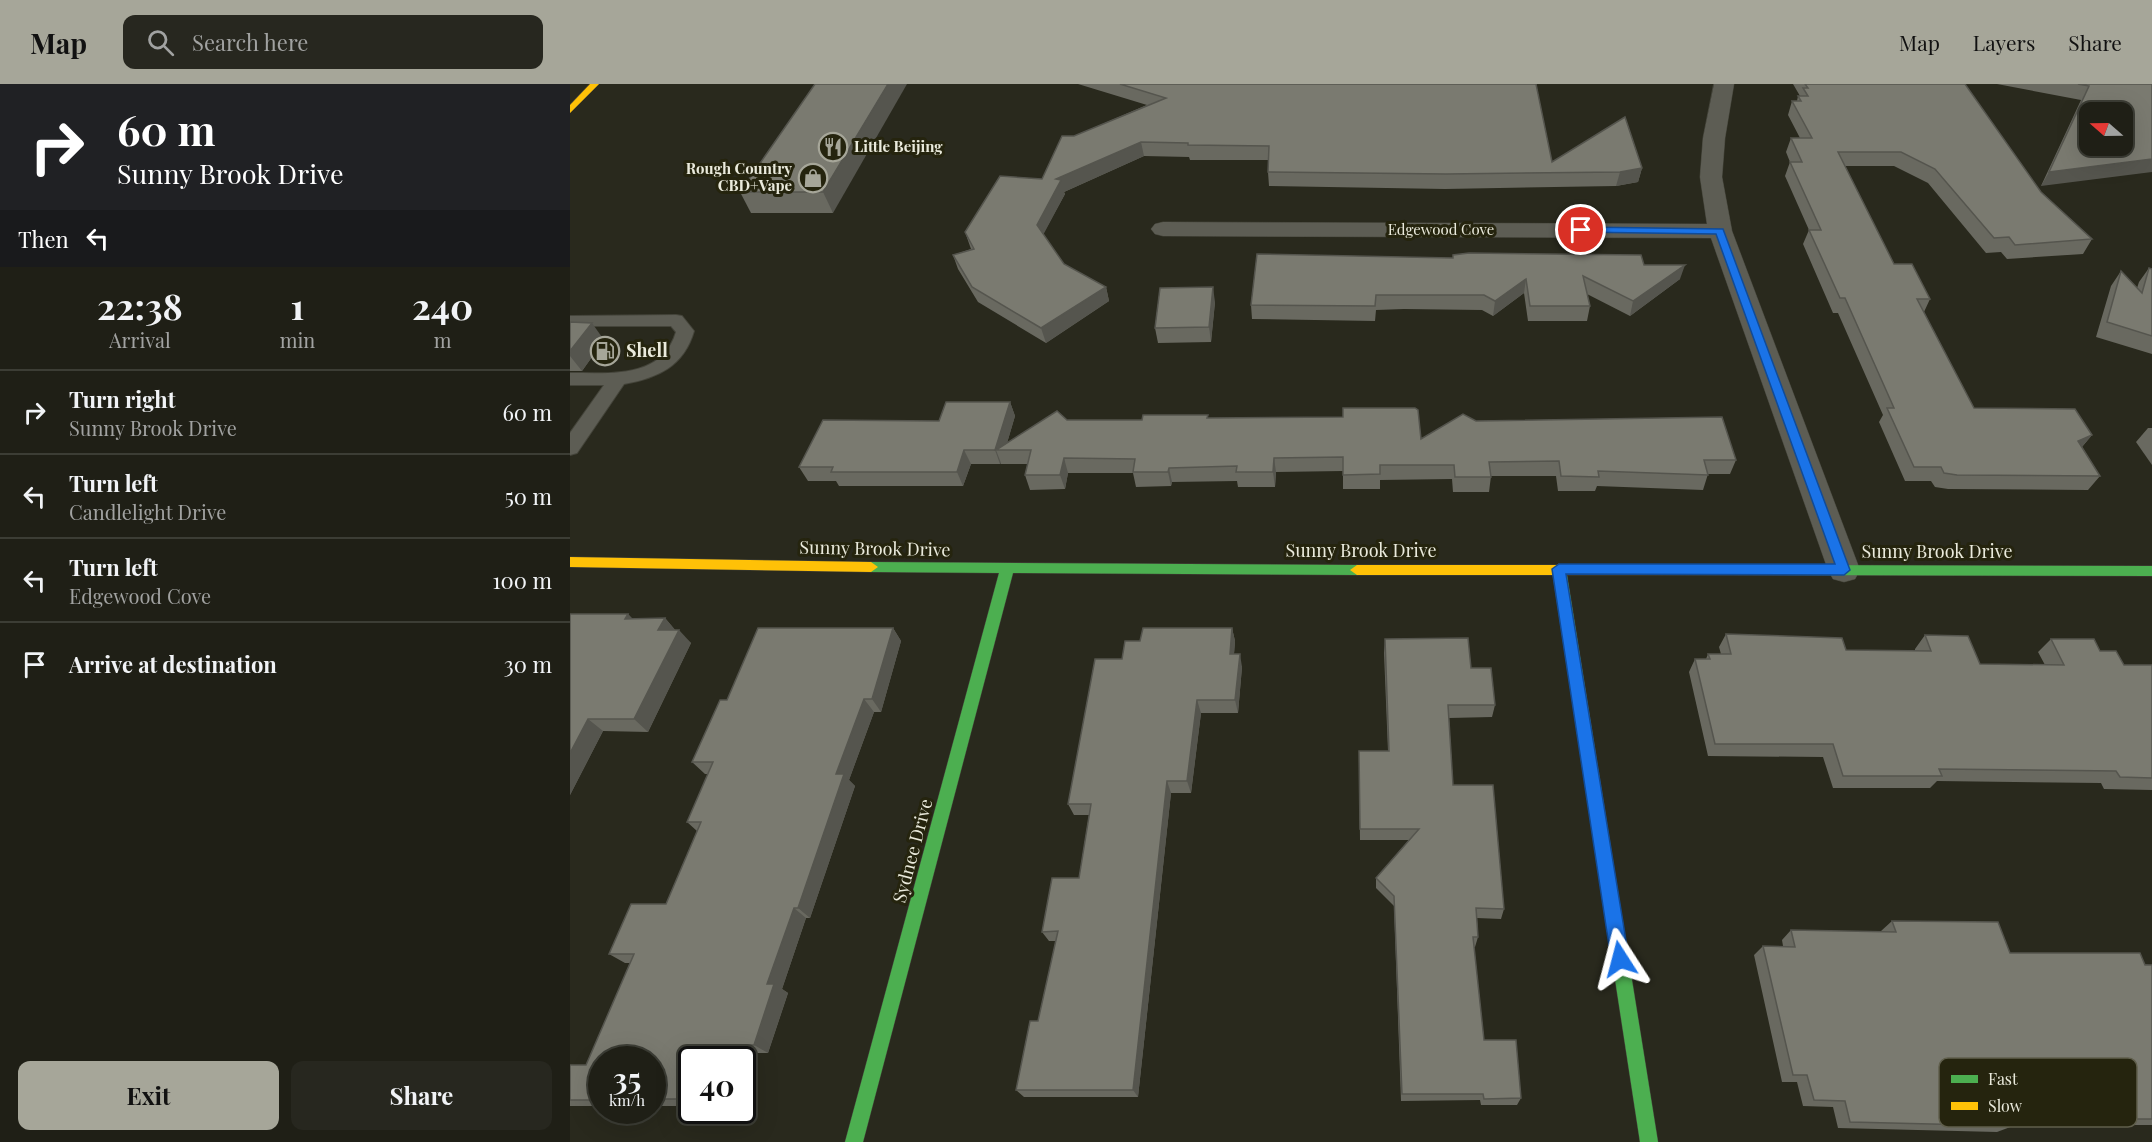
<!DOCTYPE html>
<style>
:root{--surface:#1f1f16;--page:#27271f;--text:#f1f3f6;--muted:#a1a2a1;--line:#3c3d35;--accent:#a6a699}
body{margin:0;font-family:"Playfair Display",serif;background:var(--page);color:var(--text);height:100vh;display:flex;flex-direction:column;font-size:22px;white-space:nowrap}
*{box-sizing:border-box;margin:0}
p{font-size:20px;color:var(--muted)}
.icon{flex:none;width:33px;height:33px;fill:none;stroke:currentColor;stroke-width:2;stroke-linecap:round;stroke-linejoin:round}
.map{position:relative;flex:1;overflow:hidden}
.details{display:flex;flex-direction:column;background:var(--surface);width:570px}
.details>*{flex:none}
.banner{background:#202124;color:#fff;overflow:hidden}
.needle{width:39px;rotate:290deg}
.buttons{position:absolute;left:1509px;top:18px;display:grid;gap:12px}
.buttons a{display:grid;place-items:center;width:54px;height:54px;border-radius:12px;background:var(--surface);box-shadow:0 6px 24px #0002,0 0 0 2px var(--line);font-size:30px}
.speed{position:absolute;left:18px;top:962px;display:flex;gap:12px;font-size:30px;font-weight:700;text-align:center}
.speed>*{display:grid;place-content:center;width:78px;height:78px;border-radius:50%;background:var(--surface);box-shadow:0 6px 24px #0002,0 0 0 2px var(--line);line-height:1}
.speed small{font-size:15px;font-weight:400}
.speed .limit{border:3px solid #111;border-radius:9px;background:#fff;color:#111}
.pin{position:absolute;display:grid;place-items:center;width:51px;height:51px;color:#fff;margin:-26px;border:3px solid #fff;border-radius:50%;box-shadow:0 2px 6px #0007}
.me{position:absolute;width:66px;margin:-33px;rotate:351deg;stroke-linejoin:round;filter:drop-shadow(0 0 4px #0008)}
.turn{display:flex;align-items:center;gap:21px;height:126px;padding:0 18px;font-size:27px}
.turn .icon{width:78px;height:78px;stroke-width:2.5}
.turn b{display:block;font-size:42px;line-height:51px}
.then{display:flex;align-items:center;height:57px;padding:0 18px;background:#0003;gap:12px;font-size:22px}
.eta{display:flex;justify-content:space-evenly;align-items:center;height:102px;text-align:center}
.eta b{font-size:36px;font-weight:700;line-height:42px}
.action{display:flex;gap:12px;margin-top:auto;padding:12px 18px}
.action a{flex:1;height:69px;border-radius:12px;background:var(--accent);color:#111;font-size:24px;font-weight:700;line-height:69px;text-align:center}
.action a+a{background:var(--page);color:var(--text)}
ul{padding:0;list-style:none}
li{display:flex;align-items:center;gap:18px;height:84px;padding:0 18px;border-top:2px solid var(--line)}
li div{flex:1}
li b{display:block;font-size:22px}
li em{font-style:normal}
header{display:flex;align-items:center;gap:36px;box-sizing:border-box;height:84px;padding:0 30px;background:var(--accent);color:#111}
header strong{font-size:28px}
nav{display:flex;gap:33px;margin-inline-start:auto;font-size:21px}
.search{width:420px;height:54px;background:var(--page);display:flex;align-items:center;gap:15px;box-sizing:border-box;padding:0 21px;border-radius:12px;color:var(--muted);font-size:22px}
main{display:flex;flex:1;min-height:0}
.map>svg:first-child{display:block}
</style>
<header>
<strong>Map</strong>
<div class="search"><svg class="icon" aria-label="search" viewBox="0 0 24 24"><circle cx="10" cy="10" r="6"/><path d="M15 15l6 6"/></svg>Search here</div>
<nav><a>Map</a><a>Layers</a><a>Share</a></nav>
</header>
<main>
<section class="details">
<div class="banner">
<div class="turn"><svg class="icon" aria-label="right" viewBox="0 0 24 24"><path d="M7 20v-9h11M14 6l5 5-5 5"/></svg><div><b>60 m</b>Sunny Brook Drive</div></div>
<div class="then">Then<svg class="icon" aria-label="left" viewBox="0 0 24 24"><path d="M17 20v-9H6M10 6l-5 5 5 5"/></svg></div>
</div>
<div class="eta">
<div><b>22:38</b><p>Arrival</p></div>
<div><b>1</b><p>min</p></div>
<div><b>240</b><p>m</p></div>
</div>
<ul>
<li><svg class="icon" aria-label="right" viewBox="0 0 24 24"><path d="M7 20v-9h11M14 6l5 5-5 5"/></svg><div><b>Turn right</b><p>Sunny Brook Drive</p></div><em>60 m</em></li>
<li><svg class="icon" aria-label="left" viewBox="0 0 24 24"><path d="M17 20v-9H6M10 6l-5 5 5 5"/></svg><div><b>Turn left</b><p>Candlelight Drive</p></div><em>50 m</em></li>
<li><svg class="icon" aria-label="left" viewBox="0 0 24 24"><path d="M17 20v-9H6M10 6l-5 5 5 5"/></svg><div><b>Turn left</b><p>Edgewood Cove</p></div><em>100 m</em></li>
<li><svg class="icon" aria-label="arrive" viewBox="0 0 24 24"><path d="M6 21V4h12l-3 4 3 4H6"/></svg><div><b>Arrive at destination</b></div><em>30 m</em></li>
</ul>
<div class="action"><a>Exit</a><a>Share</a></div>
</section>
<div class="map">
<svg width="1582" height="1058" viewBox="0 0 1582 1058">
<rect width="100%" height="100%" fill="#29291d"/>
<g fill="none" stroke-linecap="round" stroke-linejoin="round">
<!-- lane casing -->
<g stroke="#44443a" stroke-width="2">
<path id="lane" d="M106,231L112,232L124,247C114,282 88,294 54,300L7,369L0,371V349L34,301H0V289C40,289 92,295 106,248L101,242H0V232Z"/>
</g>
<!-- street casing -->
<g stroke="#44443a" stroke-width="1">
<polygon id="street" points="1144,0 1164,0 1155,54 1152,93 1162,147 1290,486 1285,495 1274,498 1263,495 1258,486 1141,154 593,152 585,150 581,145 585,140 593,138 1137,140 1130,93 1133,54"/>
</g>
<!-- fast casing -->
<g stroke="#44443a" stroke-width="1">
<g id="fast">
<polygon points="301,478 787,481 794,486 787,491 443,489 293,1058 275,1058 429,489 301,488 294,483"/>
<polygon points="989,480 996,485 1088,1058 1070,1058 982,485"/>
<polygon points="1169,481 1582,482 1582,492 1169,491 1162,486"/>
</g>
</g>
<!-- slow casing -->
<g stroke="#44443a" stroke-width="1">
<g id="slow">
<polygon points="20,0 29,0 0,29 0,21"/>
<polygon points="0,473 301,478 308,483 301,488 0,483"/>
<polygon points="787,481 1169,481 1176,486 1169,491 787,491 780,486"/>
</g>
</g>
<!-- lane -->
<use href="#lane" fill="#5d5d54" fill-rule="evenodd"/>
<!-- street -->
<use href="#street" fill="#5d5d54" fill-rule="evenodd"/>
<!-- fast -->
<use href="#fast" fill="#4caf50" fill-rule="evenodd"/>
<!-- slow -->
<use href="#slow" fill="#ffc107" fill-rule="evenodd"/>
</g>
<!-- wall -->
<g fill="#696960">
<polygon points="245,0 263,129 181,129 170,108"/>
<polygon points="508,0 966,0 982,78 1072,84 1068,98 1046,102 875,105 699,102 698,88 699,76 620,76 619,73 574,72 494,108 495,110 473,150 494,180 536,203 539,217 476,259 408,218 388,185 383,171 401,165 395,148 472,95 504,52 577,21"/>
<polygon points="1223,0 1395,0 1471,108 1522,155 1513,170 1437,175 1431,168 1416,169 1358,99 1324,82 1275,82 1324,180 1360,215 1354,228 1404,324 1522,351 1512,363 1530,392 1518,406 1378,405 1365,403 1361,397 1335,397 1309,338 1313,331 1268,229 1263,229 1233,160 1239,146 1215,92 1220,78 1216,68 1221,54 1230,54 1218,31 1222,17 1227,17 1228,12 1230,12"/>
<polygon points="1427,0 1582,0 1471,102 1511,16"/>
<polygon points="883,171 1074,181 1110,195 1060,232 1017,210 1020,222 1017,237 958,237 954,209 923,232 912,226 834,225 806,226 805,237 682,235 681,221 883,174"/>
<polygon points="1579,184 1582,185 1582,270 1526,253 1541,202 1551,187 1567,204 1569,198"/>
<polygon points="645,218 641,258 588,259 585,244"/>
<polygon points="0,238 34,256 12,287 0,287"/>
<polygon points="440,318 445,332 437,359 497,336 572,336 638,334 851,355 906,337 1166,376 1160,390 1138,390 1133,406 1027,402 1025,407 988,407 986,392 921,392 919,408 883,408 882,395 810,396 810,405 773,405 773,387 706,388 705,403 668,403 667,397 602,398 601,402 566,403 563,389 498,389 495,405 460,406 455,391 458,380 431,380 431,379 430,380 401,380 393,402 269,402 266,397 238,397 229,383 369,337"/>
<polygon points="1578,344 1582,344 1582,381 1566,358"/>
<polygon points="0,530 58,530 62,535 95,534 105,546 121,559 78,648 33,647 0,711"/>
<polygon points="323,544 331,557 311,628 304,628 279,696 285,702 240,834 236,834 212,905 218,909 198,969 187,969 172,1014 172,975 122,975 122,1022 82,1022 82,975 32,975 32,1022 0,1022 0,981 16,981 60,879 55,879 39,870 96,820 127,747 117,738 138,690 135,690 122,678 157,616"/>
<polygon points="662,544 665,557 664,570 672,583 668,629 631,629 621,709 601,709 568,1013 454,1013 446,1006 468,937 486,857 479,857 472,848 509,794 519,731 504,731 498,720 552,575 570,557"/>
<polygon points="1156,550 1276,566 1345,567 1345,565 1355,551 1410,580 1475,581 1468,568 1481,555 1530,567 1554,581 1582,581 1582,706 1534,705 1531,699 1367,697 1360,704 1263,704 1253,673 1138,672 1119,588 1125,575 1136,575 1138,570 1151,570 1149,563"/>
<polygon points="815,555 901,584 925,621 922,633 879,634 883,701 934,825 931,835 907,834 908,853 905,863 904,863 914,956 951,1014 947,1021 911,1021 910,1016 831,1017 824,822 806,804 806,794 839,756 790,756 789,667 818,667 814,569"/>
<polygon points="1322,837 1440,869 1582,881 1582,1041 1546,1041 1532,1006 1452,1005 1458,1022 1442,1028 1439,1028 1443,1042 1427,1048 1268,1044 1263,1023 1233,1022 1227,998 1212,998 1184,871 1193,862 1213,862 1212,856 1221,846 1311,848 1311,847"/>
</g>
<!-- shaded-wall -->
<g fill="#55554e">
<polygon points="318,0 337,0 263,129 253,108"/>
<polygon points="571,58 574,72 494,108 495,110 471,155 467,141 486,95"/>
<polygon points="1582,75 1582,88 1471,102 1479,88"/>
<polygon points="1072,84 1068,98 1046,102 1050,88"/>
<polygon points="1115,181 1110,195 1060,232 1063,217"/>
<polygon points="956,195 954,209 923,232 925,217"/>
<polygon points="536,203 539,217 476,259 471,244"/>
<polygon points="643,203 645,218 641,258 639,243"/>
<polygon points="22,239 34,256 12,287 0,272 0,267"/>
<polygon points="440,318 445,332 435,366 426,366 431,379 430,380 425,366"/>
<polygon points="1522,351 1510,365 1508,357"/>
<polygon points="394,366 401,380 393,402 387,388"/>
<polygon points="494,374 498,389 495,405 490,391"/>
<polygon points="704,374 706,388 705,403 703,388"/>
<polygon points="599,384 602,398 601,402 598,388"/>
<polygon points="58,530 71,543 55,535"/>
<polygon points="95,534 107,548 88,546"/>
<polygon points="323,544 331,557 311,628 302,615"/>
<polygon points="662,544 665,557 663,583 660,570"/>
<polygon points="109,546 121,559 78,648 64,635"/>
<polygon points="670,570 672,583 668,629 665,616"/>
<polygon points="294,615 304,628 279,696 285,702 240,834 228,824 266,690"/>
<polygon points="627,616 631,629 621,709 617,697"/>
<polygon points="18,635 33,647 0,711 0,669"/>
<polygon points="597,697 601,709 568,1013 563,1006"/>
<polygon points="224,824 236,834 212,905 218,909 198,969 184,961 197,900"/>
<polygon points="172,961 187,969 172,1014 172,975 168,975"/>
</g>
<!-- building -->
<g fill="#7a7a70" stroke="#55554e" stroke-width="1.5" fill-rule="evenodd">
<polygon points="245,0 318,0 253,108 170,108"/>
<polygon points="550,0 966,0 982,78 1055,33 1072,84 1050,88 876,90 698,88 699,62 618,61 618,59 571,58 486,95 491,96 467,141 494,180 536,203 471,244 402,203 383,171 404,165 395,148 430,92 472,95 492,52 504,52 596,14"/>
<polygon points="1235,0 1395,0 1471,108 1522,155 1445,161 1439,153 1424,154 1365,85 1331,68 1268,68 1324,180 1342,180 1360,215 1347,215 1404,324 1505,325 1522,351 1508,357 1530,392 1387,391 1374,389 1371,383 1344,383 1317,324 1324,324 1275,214 1270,214 1239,146 1251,146 1220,78 1232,78 1221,54 1242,54 1222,17 1231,17 1228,12 1238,12 1233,4 1238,4"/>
<path d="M1508,0H1582V75L1479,88L1519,2ZM1520,28H1552V62H1520Z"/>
<polygon points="899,169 1071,171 1074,181 1115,181 1063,217 1013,192 1020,222 960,222 956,195 925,217 914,211 806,211 805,222 681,221 687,170 883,174 883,171"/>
<polygon points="1579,184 1582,185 1582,252 1537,238 1551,187 1572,209"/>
<polygon points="643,203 639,243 585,244 590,204"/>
<polygon points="0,238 22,239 0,267"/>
<polygon points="376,318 440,318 425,366 394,366 387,388 261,388 263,383 229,383 253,336 369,337"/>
<polygon points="773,324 845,324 848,326 851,355 893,330 906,337 1152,333 1166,376 1134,376 1138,391 1028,387 1029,393 991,392 989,377 919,378 921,393 885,393 884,381 810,381 810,390 773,391 773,373 704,374 703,388 666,388 667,382 599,384 598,388 563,388 565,375 494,374 490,391 455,391 461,366 426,366 487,327 497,336 572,336 573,331 638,331 637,334 773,333"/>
<polygon points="0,530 58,530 55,535 95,534 88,546 109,546 64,635 18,635 0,669"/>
<polygon points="188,544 323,544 302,615 294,615 266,690 274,690 228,824 224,824 197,900 204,900 184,961 172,961 168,975 122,975 122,1015 82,1015 82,975 32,975 32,1016 0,1016 0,981 16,981 64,870 39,870 61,820 96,820 131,738 117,738 143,678 122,678 150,616 157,616"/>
<polygon points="573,544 662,544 660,570 670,570 665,616 627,616 617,697 597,697 563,1006 446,1006 460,937 468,937 488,847 472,848 482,794 509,794 521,720 498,720 525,575 552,575 555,557 570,557"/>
<polygon points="1156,550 1272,554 1276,566 1361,567 1355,551 1398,552 1410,580 1494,581 1481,555 1524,555 1530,567 1546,567 1554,581 1582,581 1582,694 1550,693 1546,687 1369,685 1372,692 1273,692 1263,660 1145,660 1125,575 1140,575 1138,570 1161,570"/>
<polygon points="898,554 901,584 921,584 925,621 878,621 883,701 923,701 934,825 906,824 908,853 903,853 914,956 946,956 951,1014 914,1015 913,1010 832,1010 824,812 806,794 849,745 790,745 789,667 819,667 815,555"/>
<polygon points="1322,837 1428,838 1440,869 1570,869 1575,881 1582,881 1582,1035 1565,1035 1550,999 1450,998 1458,1022 1436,1021 1443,1042 1280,1038 1275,1017 1244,1016 1237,991 1223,991 1193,862 1225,863 1221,846 1326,848"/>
</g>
<!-- route -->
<polygon fill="#1a73e8" stroke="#114b97" stroke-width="1.5" points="1011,143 1153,145 1280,486 1274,491 996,490 1059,875 1056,881 1050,883 1044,881 1041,875 982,485 989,480 1265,480 1146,150 1007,148 1007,144"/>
<!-- icons -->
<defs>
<g id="restaurant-ring" transform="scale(1.5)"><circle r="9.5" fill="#25240e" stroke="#a6a699" stroke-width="1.5"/><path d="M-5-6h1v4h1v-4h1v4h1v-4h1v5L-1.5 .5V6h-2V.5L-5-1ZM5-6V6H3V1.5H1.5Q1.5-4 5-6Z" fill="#a6a699"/></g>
<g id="shop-ring" transform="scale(1.5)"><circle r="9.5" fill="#25240e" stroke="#a6a699" stroke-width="1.5"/><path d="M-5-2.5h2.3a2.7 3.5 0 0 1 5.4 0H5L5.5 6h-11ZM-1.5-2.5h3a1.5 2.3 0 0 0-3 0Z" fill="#a6a699"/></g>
<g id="fuel-ring" transform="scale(1.5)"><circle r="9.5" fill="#25240e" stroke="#a6a699" stroke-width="1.5"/><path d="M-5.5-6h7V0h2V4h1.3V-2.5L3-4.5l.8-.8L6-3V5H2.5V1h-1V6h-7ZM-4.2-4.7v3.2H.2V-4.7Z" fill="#a6a699"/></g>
</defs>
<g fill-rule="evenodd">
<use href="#restaurant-ring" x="263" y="63"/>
<use href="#shop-ring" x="243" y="94"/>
<use href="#fuel-ring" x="35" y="267"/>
</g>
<g text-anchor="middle" stroke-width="6" stroke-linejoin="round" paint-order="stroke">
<!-- far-poi labels -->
<g font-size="15" font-weight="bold" fill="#eaeadc" stroke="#25240e" text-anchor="start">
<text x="284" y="68">Little Beijing</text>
<text x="222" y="90" text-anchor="end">Rough Country<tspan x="222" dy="17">CBD+Vape</tspan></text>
</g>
<!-- far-street labels -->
<g font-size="15" fill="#eaeadc" stroke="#25240e">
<text x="871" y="151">Edgewood Cove</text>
</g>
<!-- poi labels -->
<g font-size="18" font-weight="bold" fill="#eaeadc" stroke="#25240e" text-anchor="start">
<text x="56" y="273">Shell</text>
</g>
<!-- street labels -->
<g font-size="18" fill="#eaeadc" stroke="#25240e">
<text transform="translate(305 465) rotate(1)" y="6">Sunny Brook Drive</text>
<text x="791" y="473">Sunny Brook Drive</text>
<text x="1367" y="474">Sunny Brook Drive</text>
<text transform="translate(343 767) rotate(-75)" y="6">Sydnee Drive</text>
</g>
</g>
<!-- legend -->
<rect x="1369" y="974" width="198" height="69" rx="9" fill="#25240e" stroke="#605f4c" stroke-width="1.5"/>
<rect x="1381" y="991" width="27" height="8" fill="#4caf50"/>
<rect x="1381" y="1018" width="27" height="8" fill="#ffc107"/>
<g font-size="16" fill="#eaeadc">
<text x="1418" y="1001">Fast</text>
<text x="1418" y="1028">Slow</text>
</g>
</svg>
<div class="buttons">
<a><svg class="needle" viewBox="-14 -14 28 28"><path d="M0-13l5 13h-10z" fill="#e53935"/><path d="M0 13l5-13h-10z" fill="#a1a2a1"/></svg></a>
</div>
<div class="speed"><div>35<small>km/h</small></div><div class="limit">40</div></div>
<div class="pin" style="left:1011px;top:146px;background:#d93025"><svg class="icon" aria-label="arrive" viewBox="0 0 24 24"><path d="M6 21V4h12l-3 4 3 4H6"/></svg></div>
<svg class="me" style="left:1050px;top:875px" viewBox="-20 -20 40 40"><path d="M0-17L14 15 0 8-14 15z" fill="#1a73e8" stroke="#fff" stroke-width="4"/></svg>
</div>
</main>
